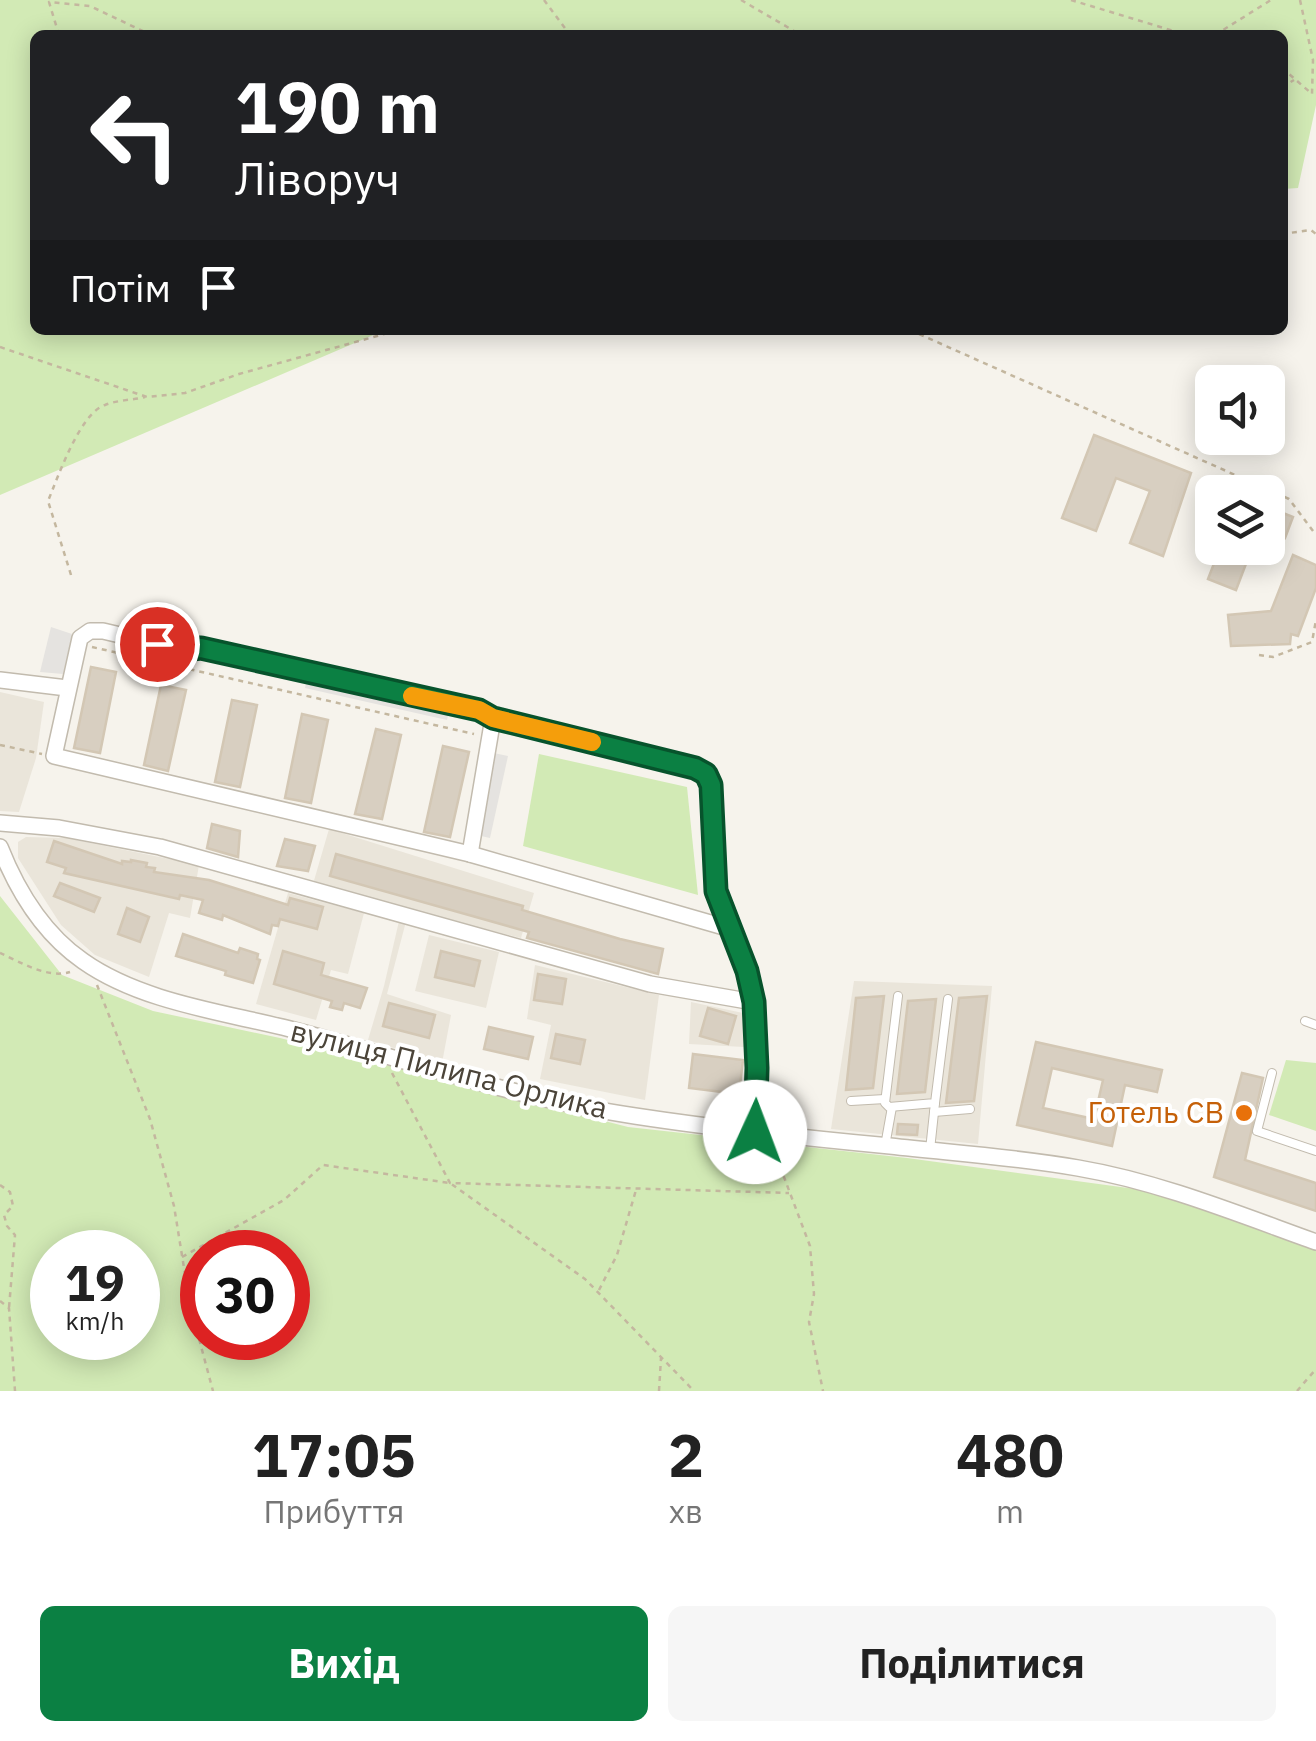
<!DOCTYPE html>
<html lang="uk">
<meta charset="utf-8">
<style>
:root{--surface:#fff;--page:#f6f6f6;--text:#222;--muted:#767676;--accent:#0b8043}
body{margin:0;font-family:"IBM Plex Sans",sans-serif;background:var(--page);color:var(--text);height:100vh;display:flex;flex-direction:column;font-size:38px;white-space:nowrap}
*{box-sizing:border-box;margin:0}
p{font-size:32px;color:var(--muted)}
.icon{flex:none;width:55px;height:55px;fill:none;stroke:currentColor;stroke-width:2;stroke-linecap:round;stroke-linejoin:round}
.map{position:relative;height:1391px;overflow:hidden}
.sheet{display:flex;flex-direction:column;background:var(--surface);flex:1}
.sheet>*{flex:none}
.banner{position:absolute;left:30px;top:30px;width:1258px;height:305px;border-radius:15px;box-shadow:0 5px 25px #0003;background:#202124;color:#fff;overflow:hidden}
.controls{position:absolute;left:1195px;top:365px;display:grid;gap:20px}
.controls a{display:grid;place-items:center;width:90px;height:90px;border-radius:15px;background:var(--surface);box-shadow:0 5px 25px #0003;font-size:50px}
.speed{position:absolute;left:30px;top:1230px;display:flex;gap:20px;font-size:50px;font-weight:700;text-align:center}
.speed>*{display:grid;place-content:center;width:130px;height:130px;border-radius:50%;background:var(--surface);box-shadow:0 5px 25px #0003;line-height:1}
.speed small{font-size:25px;font-weight:400}
.speed .limit{border:15px solid #d22;background:#fff;color:#111}
.pin{position:absolute;display:grid;place-items:center;width:85px;height:85px;color:#fff;margin:-42px;border:5px solid #fff;border-radius:50%;box-shadow:0 2px 10px #0007}
.me{position:absolute;width:110px;margin:-55px;rotate:2deg;stroke-linejoin:round;filter:drop-shadow(0 0 8px #0008)}
.turn{display:flex;align-items:center;gap:35px;height:210px;padding:0 40px;font-size:45px}
.turn .icon{width:130px;height:130px;stroke-width:2.5}
.turn b{display:block;font-size:70px;line-height:85px}
.then{display:flex;align-items:center;height:95px;padding:0 40px;background:#0003;gap:20px;font-size:38px}
.eta{display:flex;justify-content:space-evenly;align-items:center;height:170px;text-align:center}
.eta b{font-size:60px;font-weight:800;line-height:70px}
.primary-button{display:flex;gap:20px;margin-top:auto;padding:20px 40px}
.primary-button a{flex:1;height:115px;border-radius:15px;background:var(--accent);color:#fff;font-size:40px;font-weight:800;line-height:115px;text-align:center}
.primary-button a+a{background:var(--page);color:var(--text)}
.map>svg:first-child{display:block}
</style>
<div class="map">
<svg width="1316" height="1391" viewBox="0 0 1316 1391">
<rect width="100%" height="100%" fill="#f6f3ec"/>
<!-- residential -->
<g fill="#eae5da">
<polygon points="0,692 44,702 36,758 19,812 0,811"/>
<polygon points="329,829 534,893 521,938 409,910 387,994 451,1015 442,1063 368,1040 384,986 402,908 313,884"/>
<polygon points="26,837 66,838 199,865 190,918 169,913 149,977 95,955 61,925 18,858 18,842"/>
<polygon points="288,893 364,913 348,974 331,970 316,1020 256,1004"/>
<polygon points="429,935 499,952 486,1008 415,991"/>
<polygon points="535,965 659,995 645,1100 540,1079 551,1025 527,1019"/>
<polygon points="854,981 992,986 978,1144 831,1129"/>
<polygon points="691,1002 743,1013 744,1047 689,1044"/>
</g>
<!-- green -->
<g fill="#d2eab5" fill-rule="evenodd">
<polygon points="0,0 1316,0 1316,105 1298,188 1283,189 1282,35 35,35 35,330 385,330 0,495"/>
<polygon points="539,754 687,787 698,895 523,846"/>
<path d="M0,896L62,975L153,1011L280,1038L628,1127L907,1158L1150,1191L1316,1250V1391H0ZM52,1252H138V1338H52ZM202,1252H288V1338H202Z"/>
<polygon points="1286,1060 1316,1063 1316,1131 1269,1115"/>
</g>
<!-- parking -->
<g fill="#e5e3e0">
<polygon points="51,627 72,634 63,674 40,672"/>
<polygon points="308,673 451,704 447,720 305,688"/>
<polygon points="489,752 508,756 490,838 472,834"/>
</g>
<!-- building -->
<g fill="#d8cfc1" stroke="#d3c7b4" stroke-width="2.5" fill-rule="evenodd">
<polygon points="1094,435 1191,473 1163,556 1130,543 1150,491 1116,478 1096,531 1062,518"/>
<polygon points="1268,507 1293,517 1285,538 1268,531"/>
<polygon points="1220,548 1252,548 1236,590 1208,579"/>
<polygon points="1293,555 1316,565 1316,588 1298,636 1291,634 1290,644 1231,646 1228,615 1271,611"/>
<polygon points="91,667 116,672 100,753 74,748"/>
<polygon points="161,685 186,690 168,771 144,765"/>
<polygon points="232,700 257,705 240,787 215,782"/>
<polygon points="302,714 328,720 311,803 285,798"/>
<polygon points="376,729 401,735 382,819 355,814"/>
<polygon points="443,746 469,752 450,837 424,832"/>
<polygon points="212,824 240,831 238,857 207,848"/>
<polygon points="285,839 315,846 308,871 277,866"/>
<polygon points="54,841 122,864 122,861 131,862 131,860 147,863 146,867 155,868 154,872 209,880 288,905 290,898 323,907 317,929 280,919 278,926 272,925 270,934 223,915 222,920 199,913 203,900 180,895 179,899 64,873 66,868 47,862"/>
<polygon points="336,854 523,906 522,910 620,939 663,949 658,974 527,938 529,932 330,876"/>
<polygon points="60,883 100,898 94,912 54,896"/>
<polygon points="127,908 149,917 140,942 118,934"/>
<polygon points="183,934 238,953 240,948 258,954 257,959 260,960 253,983 225,975 226,971 176,956"/>
<polygon points="283,951 324,963 321,975 367,988 360,1008 344,1003 342,1010 330,1007 332,1001 274,984"/>
<polygon points="441,951 480,961 474,986 435,977"/>
<polygon points="538,974 566,979 562,1004 534,1000"/>
<polygon points="884,996 873,1088 846,1090 856,998"/>
<polygon points="987,996 974,1101 946,1103 959,998"/>
<polygon points="936,999 925,1092 897,1094 908,1001"/>
<polygon points="389,1003 435,1015 429,1038 383,1026"/>
<polygon points="708,1008 736,1016 728,1044 700,1036"/>
<polygon points="489,1027 533,1037 528,1059 484,1049"/>
<polygon points="556,1034 585,1040 580,1064 551,1058"/>
<path d="M1036,1042L1162,1070L1157,1092L1125,1085L1112,1146L1017,1125ZM1052,1068L1103,1080L1094,1119L1043,1108Z"/>
<polygon points="693,1054 743,1060 739,1094 689,1088"/>
<polygon points="1242,1073 1263,1078 1245,1160 1316,1183 1316,1211 1214,1177"/>
<polygon points="898,1124 918,1125 917,1135 897,1134"/>
</g>
<g fill="none" stroke-linecap="round" stroke-linejoin="round">
<!-- service casing -->
<g stroke="#c2bbae" stroke-width="10">
<g id="service">
<polyline points="898,996 885,1103 889,1107 935,1103 948,999"/>
<polyline points="1305,1021 1316,1025"/>
<polyline points="1272,1073 1257,1131 1316,1151"/>
<polyline points="851,1101 885,1099"/>
<polyline points="934,1112 970,1109"/>
<polyline points="885,1146 892,1107"/>
<polyline points="930,1150 935,1103"/>
</g>
</g>
<!-- minor casing -->
<g stroke="#c2bbae" stroke-width="18">
<g id="minor">
<polyline points="0,680 67,688"/>
<polyline points="0,823 59,828 160,847 650,984 753,1002"/>
<path d="M0,847C17,890 44,934 83,961C141,1002 223,1012 290,1029C405,1059 517,1099 635,1116C720,1129 805,1138 890,1146C953,1153 1016,1157 1078,1168C1160,1182 1238,1214 1316,1242"/>
<polyline points="470,854 493,718"/>
<path d="M731,929L470,854L54,756L80,638L90,631H103L184,650L201,648L229,653L479,709L493,718L695,768L706,774L711,785C713,817 709,862 717,892C723,919 740,944 747,971C762,1021 758,1080 755,1132"/>
</g>
</g>
<!-- path -->
<g stroke="#c4b79f" stroke-width="2.5" stroke-dasharray="5 5" stroke-linecap="butt">
<polyline points="544,0 570,35"/>
<polyline points="741,0 801,35"/>
<polyline points="1071,0 1187,35"/>
<polyline points="1300,0 1313,60 1312,94"/>
<polyline points="59,35 49,2 90,6 151,35"/>
<polyline points="1215,35 1271,0"/>
<polyline points="1282,68 1311,93"/>
<polyline points="1282,87 1294,80"/>
<polyline points="1282,234 1311,230 1316,234"/>
<polyline points="910,330 1289,499 1316,535"/>
<polyline points="0,347 147,397 185,393 239,374 399,330"/>
<path d="M71,575L48,501C58,477 80,413 105,405C117,400 133,400 145,397"/>
<polyline points="92,647 474,734"/>
<polyline points="1259,655 1273,657 1312,642 1316,620"/>
<polyline points="0,745 42,754"/>
<path d="M0,953C20,962 48,979 70,972"/>
<polyline points="97,985 150,1119 174,1206 190,1305 213,1391"/>
<polyline points="392,1073 450,1183 789,1193"/>
<polyline points="773,1148 810,1246 814,1294 809,1322 823,1391"/>
<polyline points="0,1185 10,1192 13,1206 4,1215 7,1226 15,1235 9,1308"/>
<polyline points="182,1257 284,1200 323,1165 450,1183 585,1279 694,1391"/>
<polyline points="599,1290 617,1255 636,1190"/>
<polyline points="0,1301 9,1308 15,1391"/>
<polyline points="659,1391 661,1358"/>
<polyline points="1297,1391 1316,1369"/>
</g>
<!-- service -->
<use href="#service" stroke="#fff" stroke-width="8"/>
<!-- minor -->
<use href="#minor" stroke="#fff" stroke-width="15"/>
</g>
<g fill="none" stroke-linecap="round" stroke-linejoin="round">
<!-- route casing -->
<g stroke="#07532c" stroke-width="25">
<polyline id="route" points="157,644 184,650 201,648 479,710 493,718 695,768 706,774 711,785 716,891 747,971 754,1002 757,1068 755,1132"/>
</g>
<!-- route -->
<use href="#route" stroke="#0b8043" stroke-width="18"/>
<!-- slow -->
<polyline stroke="#f59e0b" stroke-width="18" points="412,696 479,710 493,718 592,742"/>
</g>
<!-- markers -->
<circle fill="#e8710a" stroke="#fff" stroke-width="4" cx="1244" cy="1113" r="10"/>
<g text-anchor="middle" stroke-width="8" stroke-linejoin="round" paint-order="stroke">
<!-- street labels -->
<g font-size="30" fill="#4b4439" stroke="#fff">
<text transform="translate(449 1070) rotate(14)" y="10">вулиця Пилипа Орлика</text>
</g>
<!-- food labels -->
<g font-size="30" fill="#c56008" stroke="#fff" text-anchor="end">
<text x="1224" y="1123">Готель СВ</text>
</g>
</g>
</svg>
<div class="controls">
<a><svg class="icon" aria-label="sound" viewBox="0 0 24 24"><path d="M4 9h4l5-4v14l-5-4H4zM17 9q2 3 0 6"/></svg></a>
<a><svg class="icon" aria-label="layers" viewBox="0 0 24 24"><path d="M12 4l9 5-9 5-9-5zM3 14l9 5 9-5"/></svg></a>
</div>
<div class="speed"><div>19<small>km/h</small></div><div class="limit">30</div></div>
<div class="pin" style="left:157px;top:644px;background:#d93025"><svg class="icon" aria-label="arrive" viewBox="0 0 24 24"><path d="M6 21V4h12l-3 4 3 4H6"/></svg></div>
<svg class="me" style="left:755px;top:1132px" viewBox="-20 -20 40 40"><circle r="19" fill="#fff"/><path d="M0-13L10 11 0 6-10 11z" fill="#0b8043"/></svg>
<div class="banner">
<div class="turn"><svg class="icon" aria-label="left" viewBox="0 0 24 24"><path d="M17 20v-9H6M10 6l-5 5 5 5"/></svg><div><b>190 m</b>Ліворуч</div></div>
<div class="then">Потім<svg class="icon" aria-label="arrive" viewBox="0 0 24 24"><path d="M6 21V4h12l-3 4 3 4H6"/></svg></div>
</div>
</div>
<section class="sheet">
<div class="eta">
<div><b>17:05</b><p>Прибуття</p></div>
<div><b>2</b><p>хв</p></div>
<div><b>480</b><p>m</p></div>
</div>
<div class="primary-button"><a>Вихід</a><a>Поділитися</a></div>
</section>
